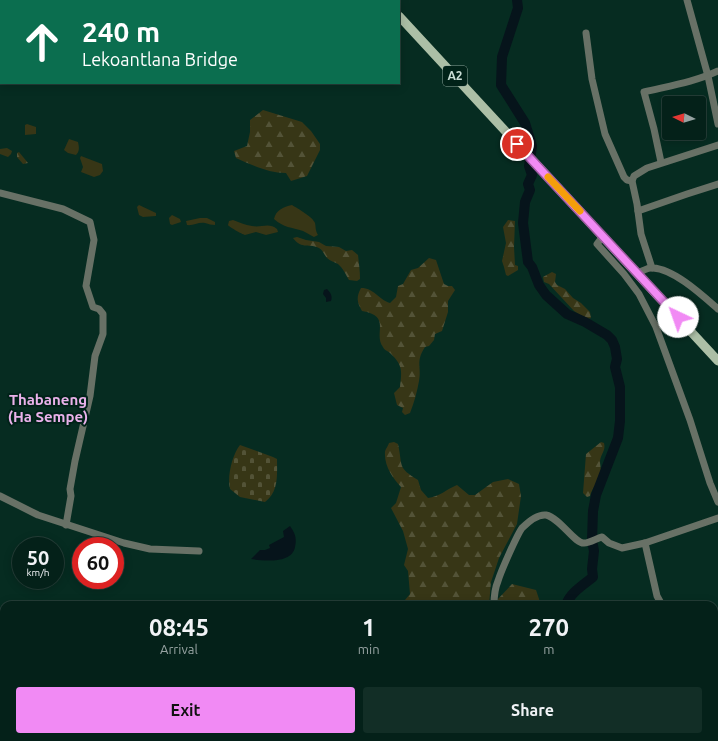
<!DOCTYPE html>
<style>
:root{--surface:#042119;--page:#122e26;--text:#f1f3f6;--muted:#97a3a2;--line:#253e38;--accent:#f18af4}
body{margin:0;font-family:Ubuntu,sans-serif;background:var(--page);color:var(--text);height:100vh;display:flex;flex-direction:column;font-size:15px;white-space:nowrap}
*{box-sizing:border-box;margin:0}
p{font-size:13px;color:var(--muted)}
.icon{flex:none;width:22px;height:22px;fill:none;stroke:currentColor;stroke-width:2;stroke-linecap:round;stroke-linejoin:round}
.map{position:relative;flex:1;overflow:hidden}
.side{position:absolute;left:0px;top:601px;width:718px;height:140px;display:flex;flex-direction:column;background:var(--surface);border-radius:12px 12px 0 0;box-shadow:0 2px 10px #0003,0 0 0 1px var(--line)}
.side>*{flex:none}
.top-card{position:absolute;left:0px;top:0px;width:400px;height:84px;box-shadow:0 2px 10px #0003,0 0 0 1px var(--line);background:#0b6e4f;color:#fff;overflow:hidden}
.needle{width:26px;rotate:275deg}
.controls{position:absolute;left:662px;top:96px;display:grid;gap:8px}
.controls a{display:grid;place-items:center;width:44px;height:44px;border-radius:4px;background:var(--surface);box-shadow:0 2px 10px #0003,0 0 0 1px var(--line);font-size:20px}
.speed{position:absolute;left:12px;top:537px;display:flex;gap:8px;font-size:20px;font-weight:700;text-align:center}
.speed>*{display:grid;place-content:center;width:52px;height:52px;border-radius:50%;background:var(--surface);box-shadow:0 2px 10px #0003,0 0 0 1px var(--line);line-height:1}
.speed small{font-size:10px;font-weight:400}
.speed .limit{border:6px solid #d22;background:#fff;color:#111}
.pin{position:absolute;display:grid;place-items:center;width:34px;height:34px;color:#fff;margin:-17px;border:2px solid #fff;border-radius:50%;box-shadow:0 1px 4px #0007}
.me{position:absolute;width:44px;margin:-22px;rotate:318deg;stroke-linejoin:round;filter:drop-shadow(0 0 3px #0008)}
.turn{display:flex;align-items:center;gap:14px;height:84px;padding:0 16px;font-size:18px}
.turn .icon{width:52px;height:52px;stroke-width:2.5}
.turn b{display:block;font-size:28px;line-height:34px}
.eta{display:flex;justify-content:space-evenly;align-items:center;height:68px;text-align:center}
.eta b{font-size:24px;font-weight:700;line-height:28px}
.button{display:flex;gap:8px;margin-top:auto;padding:8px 16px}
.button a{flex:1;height:46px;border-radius:4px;background:var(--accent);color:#111;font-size:16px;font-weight:700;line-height:46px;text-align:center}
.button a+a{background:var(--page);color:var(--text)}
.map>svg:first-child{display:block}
</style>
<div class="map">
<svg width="718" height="741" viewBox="0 0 718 741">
<defs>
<pattern id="forest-firs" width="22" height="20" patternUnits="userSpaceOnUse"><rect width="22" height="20" fill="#373616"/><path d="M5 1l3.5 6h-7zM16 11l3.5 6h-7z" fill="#535337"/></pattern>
<pattern id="cemetery-stones" width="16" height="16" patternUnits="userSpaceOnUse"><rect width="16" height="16" fill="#373616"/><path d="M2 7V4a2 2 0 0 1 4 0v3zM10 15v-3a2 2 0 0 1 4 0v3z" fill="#535337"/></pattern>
</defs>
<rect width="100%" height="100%" fill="#062c21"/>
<!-- grass -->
<g fill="#373616">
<polygon points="27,124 36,127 36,134 25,135 25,125"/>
<path d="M69,139L78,142C79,147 80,151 76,155L68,153L64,150Z"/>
<polygon points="81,156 102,164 103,171 100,175 94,177 81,172 83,167 80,158"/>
<polygon points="139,205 156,213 156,216 143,217 139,215 137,207"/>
<path d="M292,205C297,208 313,217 315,223C316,227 315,230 318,235L314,237C310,235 307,233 303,231C291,227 284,228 274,219C276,210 283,207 292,205Z"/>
<polygon points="172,215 180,219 181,222 172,225 170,224 169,218"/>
<path d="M200,218H207L215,222V225C211,225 209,224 205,223C198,222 193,226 187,225L186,221Z"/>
<path d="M233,220C239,222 245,225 252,226C261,228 269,222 277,229L278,232L266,235L256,232L245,235C242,234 229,227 228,225L229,221Z"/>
</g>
<!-- forest -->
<g fill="url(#forest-firs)">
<path d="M263,110L302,122L311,131L320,144V150L307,176L291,181L286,173C268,173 252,165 236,158L234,151L247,146L250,132V120Z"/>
<polygon points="7,148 12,151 11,154 8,157 0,154 0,149"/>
<polygon points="19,152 28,163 23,164 17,157 17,153"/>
<polygon points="508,220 515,221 514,247 515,265 518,266 518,270 508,276 506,275 504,267 502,261 506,243 503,227"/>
<path d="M297,237L306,240L319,242L326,246L339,247L346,251L352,250L358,255C359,264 360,271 360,279L357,281L349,280C346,275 343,268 338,264C335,262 330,261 327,258C324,255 323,250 319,248C310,243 302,250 293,238Z"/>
<path d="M429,258L436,260L444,284L448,286H452L455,290L448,301V312L442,331L435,334L434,340L429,346L425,347C415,362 422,367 419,381C417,392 414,403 410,413L405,415L402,412L403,408L397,405L394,393L400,387C402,371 403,365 390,353C388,351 384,350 383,347C373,333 392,316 362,311C357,302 356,297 361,288C374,288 378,299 390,303L396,297L398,286L403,284L411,270L418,268Z"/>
<polygon points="552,272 556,274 555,282 557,285 565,289 573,298 581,303 590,312 591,318 587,319 574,311 549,284 544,282 543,277"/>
<path d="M394,442L398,444C403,467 397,467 418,480L421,490L428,498C439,497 447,489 457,485L469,495H475L493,482L508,479L519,484L521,496L517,524L499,558L491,582L489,605H411L405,600L410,594L408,571L404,565L408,549L403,531L391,508L396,503L401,487C393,478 384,466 385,452C385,450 388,446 389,443Z"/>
<path d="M601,442L604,443C606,451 601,453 600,461C600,466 602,471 600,477C597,484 592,488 590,496L587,497L583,493L586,454Z"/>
<polygon points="512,584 536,590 539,599 540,605 498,605 498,599"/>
</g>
<!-- cemetery -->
<path fill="url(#cemetery-stones)" d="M240,445L273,457L277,459C277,474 279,492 265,502L240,497L230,489C227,477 232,455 240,445Z"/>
<!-- water -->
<g fill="#06141b">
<path d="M327,289C330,292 333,296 331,301L326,302V298L323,294L324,290Z"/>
<path d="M290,526C295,533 297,538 295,547C292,564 264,561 251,559L260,550H265L270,548L269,545L284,537L283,531Z"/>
</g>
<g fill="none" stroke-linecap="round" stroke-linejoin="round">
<!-- river -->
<g stroke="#06141b" stroke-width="10">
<path d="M517,0L518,8L502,57L501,85L525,123L532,146L529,166L532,175L528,184L530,190L525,202L523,223L528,262L532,267L539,285L546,295L567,314L585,322L607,335L612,340L615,347L617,359L615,367L620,387V421L618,438L596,495L593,511L592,540L594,551L592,569L593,577C583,585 570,593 566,605"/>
<polyline points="524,737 524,741"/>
</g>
<!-- minor -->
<g stroke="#687166" stroke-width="7">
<polyline points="338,0 340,1"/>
<polyline points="687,0 708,76 718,124"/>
<polyline points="146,1 147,0"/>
<polyline points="586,33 592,79 605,134 624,177 627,180 632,181"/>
<path d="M661,162L654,129L644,92C669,86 695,82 718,71"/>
<polyline points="0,193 63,209 90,222 94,240 86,286 93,307 99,309 103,314 103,334 95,356 90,396 75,461 70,489 71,496 66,525"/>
<polyline points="638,211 687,194 718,184"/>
<polyline points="603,236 597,244 624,274 639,294 656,327 690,420 710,483 718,502"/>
<polyline points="652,268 641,234 637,204 632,181 634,176 647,168 718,145"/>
<path d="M638,273C643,271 648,267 653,268C674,269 702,295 718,309"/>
<polyline points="0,496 38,515 124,543 150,549 199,551"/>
<polyline points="645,543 657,596 662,605"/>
<path d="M494,605C494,597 495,588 498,581C501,571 517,535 522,528C528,522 538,514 546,515C560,518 575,544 584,543C590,543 597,538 602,537L609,543L622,548L645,543L718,518"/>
<polyline points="714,694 718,702"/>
<polyline points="480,741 481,737"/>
</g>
<!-- major -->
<g stroke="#acbfa6" stroke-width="9">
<polyline points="384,0 385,1"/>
<polyline points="399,16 718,361"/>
</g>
</g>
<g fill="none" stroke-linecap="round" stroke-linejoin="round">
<!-- route casing -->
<g stroke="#9d5a9f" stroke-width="10">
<polyline id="route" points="517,144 678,317"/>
</g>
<!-- route -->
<use href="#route" stroke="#f18af4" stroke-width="7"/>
<!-- slow -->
<polyline stroke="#f59e0b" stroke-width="7" points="548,177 580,211"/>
</g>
<g text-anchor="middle" stroke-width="4" stroke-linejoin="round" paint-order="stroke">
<!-- shield labels -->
<rect fill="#002218" stroke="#8da59c" stroke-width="1" x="443" y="66" width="24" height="20" rx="3"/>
<g font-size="12" font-weight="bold" fill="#c9ddd5">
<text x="455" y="80">A2</text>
</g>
<!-- quarter labels -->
<g font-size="15" font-weight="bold" fill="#eab2eb" stroke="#002218">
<text x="48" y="405">Thabaneng<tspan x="48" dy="17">(Ha Sempe)</tspan></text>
</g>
</g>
</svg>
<div class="controls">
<a><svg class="needle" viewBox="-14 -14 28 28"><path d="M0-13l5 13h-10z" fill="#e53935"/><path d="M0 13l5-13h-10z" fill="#97a3a2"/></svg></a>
</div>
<div class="speed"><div>50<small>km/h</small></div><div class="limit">60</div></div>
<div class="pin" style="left:517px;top:144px;background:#d93025"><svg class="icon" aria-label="arrive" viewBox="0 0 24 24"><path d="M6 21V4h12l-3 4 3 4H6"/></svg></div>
<svg class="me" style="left:678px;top:317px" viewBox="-20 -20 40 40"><circle r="19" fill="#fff"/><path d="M0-13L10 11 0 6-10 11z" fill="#f18af4"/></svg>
<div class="top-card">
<div class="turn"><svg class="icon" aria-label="ahead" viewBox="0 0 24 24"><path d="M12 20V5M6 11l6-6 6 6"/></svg><div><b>240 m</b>Lekoantlana Bridge</div></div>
</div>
<section class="side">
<div class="eta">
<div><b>08:45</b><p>Arrival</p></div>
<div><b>1</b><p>min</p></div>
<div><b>270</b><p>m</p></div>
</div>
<div class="button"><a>Exit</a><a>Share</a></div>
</section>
</div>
